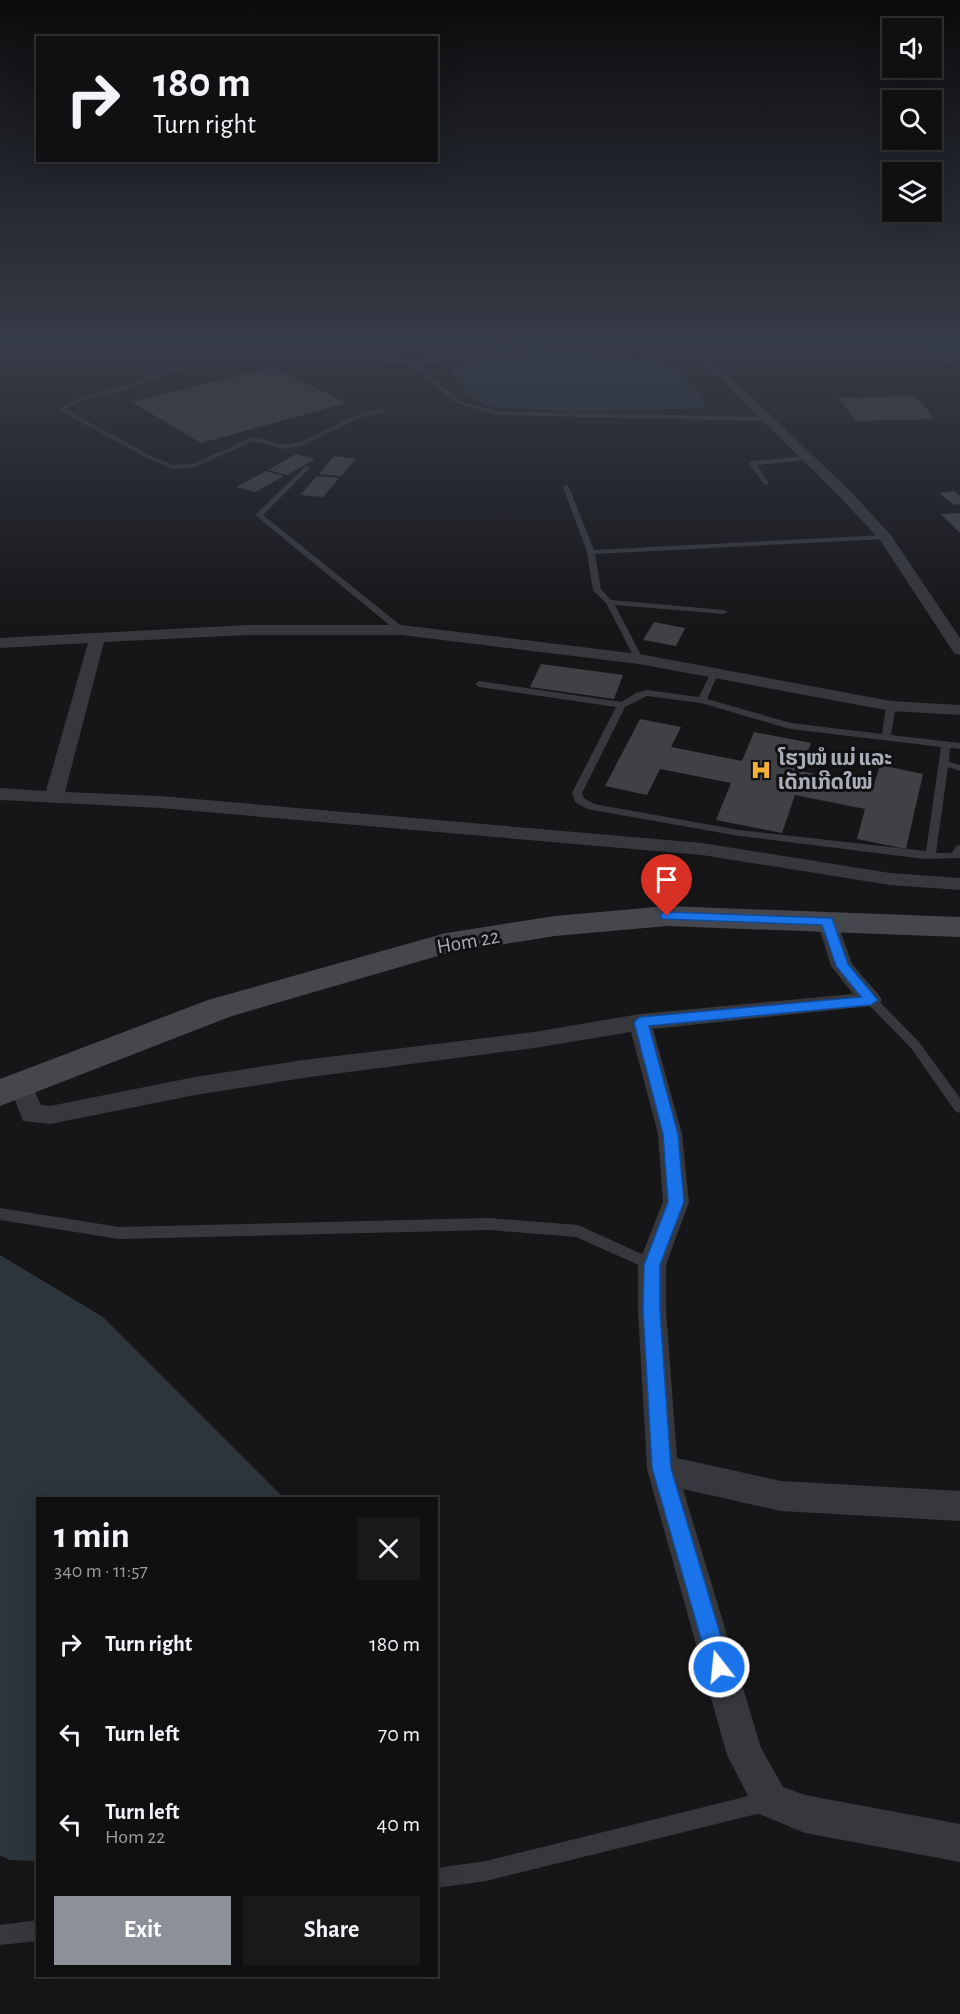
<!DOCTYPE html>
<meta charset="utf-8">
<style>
:root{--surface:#101012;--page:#19191b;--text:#f1f3f6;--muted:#9c9d9f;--line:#303032;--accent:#8c9099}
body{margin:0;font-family:"Alegreya Sans","Noto Sans Lao",sans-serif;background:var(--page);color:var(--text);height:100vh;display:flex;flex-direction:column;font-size:22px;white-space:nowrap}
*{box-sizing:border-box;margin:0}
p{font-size:20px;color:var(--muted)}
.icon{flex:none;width:33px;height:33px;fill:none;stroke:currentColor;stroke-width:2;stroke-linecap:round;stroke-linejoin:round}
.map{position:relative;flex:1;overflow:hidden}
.side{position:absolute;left:36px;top:1497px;width:402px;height:480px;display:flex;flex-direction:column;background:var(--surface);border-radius:0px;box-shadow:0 6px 24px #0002,0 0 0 2px var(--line)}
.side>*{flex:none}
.top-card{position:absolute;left:36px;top:36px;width:402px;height:126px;border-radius:0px;box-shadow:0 6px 24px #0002,0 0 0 2px var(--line);background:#101012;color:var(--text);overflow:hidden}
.fabs{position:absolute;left:882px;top:18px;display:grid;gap:12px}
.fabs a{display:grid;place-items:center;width:60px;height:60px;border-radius:0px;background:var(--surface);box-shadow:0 6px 24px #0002,0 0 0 2px var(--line);font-size:30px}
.pin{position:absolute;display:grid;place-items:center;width:51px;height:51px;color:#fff;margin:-62px -26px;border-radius:50% 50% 50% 0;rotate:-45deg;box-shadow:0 0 6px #0007}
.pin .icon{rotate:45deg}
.me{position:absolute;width:66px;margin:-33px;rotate:344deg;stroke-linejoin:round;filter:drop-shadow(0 0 4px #0008)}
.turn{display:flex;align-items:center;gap:21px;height:126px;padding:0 18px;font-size:27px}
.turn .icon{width:78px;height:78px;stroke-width:2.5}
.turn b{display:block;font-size:42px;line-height:51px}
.round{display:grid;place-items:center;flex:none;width:63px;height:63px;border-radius:0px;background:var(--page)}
.summary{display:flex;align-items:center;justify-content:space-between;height:102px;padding:0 18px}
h1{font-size:36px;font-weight:700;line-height:45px}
.action{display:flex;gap:12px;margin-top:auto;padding:12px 18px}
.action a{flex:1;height:69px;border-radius:0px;background:var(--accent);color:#fff;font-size:24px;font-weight:700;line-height:69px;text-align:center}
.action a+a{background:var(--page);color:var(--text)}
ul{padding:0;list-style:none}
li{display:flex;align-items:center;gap:18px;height:90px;padding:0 18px}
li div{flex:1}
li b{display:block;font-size:22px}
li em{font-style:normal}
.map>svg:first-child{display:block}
</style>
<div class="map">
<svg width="960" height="2014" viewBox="0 0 960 2014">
<rect width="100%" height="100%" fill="#161618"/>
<!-- water -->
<g fill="#2c353c">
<path d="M555,353C590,355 649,355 679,371C688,377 696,390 704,398L703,408L572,412L491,407L474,399L455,378L452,370C486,357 520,355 555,353Z"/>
<polygon points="0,1255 103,1317 284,1498 38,1498 37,1861 9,1860 0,1855"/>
</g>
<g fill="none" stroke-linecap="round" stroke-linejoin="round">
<!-- stream -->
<polyline stroke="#2c353c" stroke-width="4" points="188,365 117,390 80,399 61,409 147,456 173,467 195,465 253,439 284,447 301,444 358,416 384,410"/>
</g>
<!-- building -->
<g fill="#404145">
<polygon points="934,344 960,344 960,360 941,360"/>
<polygon points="273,367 346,403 201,443 132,402"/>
<polygon points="915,396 935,419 856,421 838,398"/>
<polygon points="296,454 315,459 287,475 268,470"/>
<polygon points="334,456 356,459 341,476 319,474"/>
<polygon points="266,471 284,476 255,492 236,487"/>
<polygon points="317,476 339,478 323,497 300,495"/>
<polygon points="954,491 960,496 960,504 954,505 939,493"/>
<polygon points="960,513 960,533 941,514"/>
<polygon points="654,622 685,628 676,646 643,640"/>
<polygon points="541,664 623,675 614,699 530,687"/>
<polygon points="640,719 681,727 671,747 742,761 754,732 811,743 801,771 874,785 880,765 923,774 906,849 857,839 865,809 795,795 782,833 716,820 731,783 660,769 647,795 605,786"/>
</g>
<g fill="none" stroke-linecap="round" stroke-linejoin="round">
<!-- lane -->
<g fill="#37383d" fill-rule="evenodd">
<polygon points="922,344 929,344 942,358 960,364 960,368 938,360"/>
<polygon points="410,362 414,362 460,401 497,411 769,417 772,419 769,421 497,415 456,403 410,364"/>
<polygon points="809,456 812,458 811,459 757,465 769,483 766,485 764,484 749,463 752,461"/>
<polygon points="306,466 311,467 263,515 404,628 404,632 398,632 255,515"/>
<polygon points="566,485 569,487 594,550 885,535 889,537 885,539 595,554 601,589 611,600 724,610 728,612 724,614 615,605 643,659 639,662 635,659 606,603 593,590 587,552 563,487"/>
<path d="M714,671L718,674L707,699L791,723L882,734L886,706L891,703L896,706L891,735L960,743V749L950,748L949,762L960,765V771L948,767L936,853H952L956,846L960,845V858L925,859L739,836L587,809L575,802L572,793L616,707L479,687L475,684L479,681L621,702L636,693L647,690L699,697L710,674ZM647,696L701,703L790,729L941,747L926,851L739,830L594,804L584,798L582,793L625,707Z"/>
<polygon points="871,996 875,997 919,1042 960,1098 960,1113 955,1111 911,1048 867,1003 865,1000"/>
<polygon points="0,1208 119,1227 489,1218 578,1225 657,1261 659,1265 657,1269 652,1271 576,1237 489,1230 119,1239 0,1220"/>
<polygon points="769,1791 776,1794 779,1801 776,1808 769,1811 486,1881 436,1888 436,1868 486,1861"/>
<polygon points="38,1920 38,1941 0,1945 0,1925"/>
</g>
<!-- street -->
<g fill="#37383d" fill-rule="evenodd">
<polygon points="354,344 366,344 388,356 412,360 530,344 562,344 557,347 412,366 380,361"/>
<polygon points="685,344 696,344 849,490 890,534 960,638 960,655 954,653 880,540 839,496"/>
<polygon points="248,625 401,625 639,654 891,701 960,705 960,715 891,711 639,664 401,635 248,635 104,642 65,792 160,796 702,843 890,873 960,878 960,890 890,885 702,855 160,808 0,800 0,788 46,791 88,643 0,648 0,638"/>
<polygon points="827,914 834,916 837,921 852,964 879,995 882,1000 879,1005 653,1029 682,1134 689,1202 666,1265 666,1310 677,1458 781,1481 960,1491 960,1521 781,1511 683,1489 761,1748 783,1787 805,1795 960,1824 960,1862 805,1833 757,1813 727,1755 647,1469 638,1310 638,1265 663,1202 658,1134 631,1032 534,1048 303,1078 195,1095 50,1124 23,1121 9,1085 13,1079 21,1076 29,1079 41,1105 50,1106 195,1077 303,1060 534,1032 640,1014 853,994 831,966 817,921 820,916"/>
</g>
<!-- secondary -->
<polygon fill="#45474d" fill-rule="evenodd" points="667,906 960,917 960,937 667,926 555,936 448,953 232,1016 0,1106 0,1079 208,1000 446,933 555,916"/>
</g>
<!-- sky -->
<linearGradient id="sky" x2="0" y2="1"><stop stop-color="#0c0c0d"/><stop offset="0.55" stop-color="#363c48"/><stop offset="1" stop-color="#363c48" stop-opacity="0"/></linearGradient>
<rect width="960" height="626" fill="url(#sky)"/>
<!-- route -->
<polygon fill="#1a73e8" stroke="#114b97" stroke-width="1.5" points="667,912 832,918 848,964 878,1000 871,1005 649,1026 678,1134 684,1202 660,1265 660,1310 671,1468 730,1667 727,1674 719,1677 712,1674 709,1667 652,1468 643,1310 644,1265 668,1202 663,1134 634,1022 640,1017 861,997 836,966 822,925 662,919 660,916 662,913"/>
<!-- icons -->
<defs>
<g id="hospital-bare" transform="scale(1.62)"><path d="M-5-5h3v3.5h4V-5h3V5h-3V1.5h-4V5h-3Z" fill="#f2b134" stroke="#111113" stroke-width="2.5" paint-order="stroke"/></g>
</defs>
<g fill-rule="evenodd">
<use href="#hospital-bare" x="761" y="770"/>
</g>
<g text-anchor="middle" stroke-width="6" stroke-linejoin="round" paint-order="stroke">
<!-- poi labels -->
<g font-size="21" font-weight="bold" fill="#a8adb8" stroke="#111113" text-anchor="start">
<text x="778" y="765">ໂຮງໝໍ ແມ່ ແລະ<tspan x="778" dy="24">ເດັກເກີດໃໝ່</tspan></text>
</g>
<!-- street labels -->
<g font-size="21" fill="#a8adb8" stroke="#111113">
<text transform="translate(468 941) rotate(-10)" y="7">Hom 22</text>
</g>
</g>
</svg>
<div class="fabs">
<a><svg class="icon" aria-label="sound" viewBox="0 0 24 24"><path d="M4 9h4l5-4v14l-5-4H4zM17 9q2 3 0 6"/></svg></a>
<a><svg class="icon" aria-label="search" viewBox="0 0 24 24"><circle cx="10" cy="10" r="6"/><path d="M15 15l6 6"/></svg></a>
<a><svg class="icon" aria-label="layers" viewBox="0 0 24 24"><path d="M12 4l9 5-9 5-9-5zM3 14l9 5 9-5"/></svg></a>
</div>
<div class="pin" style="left:667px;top:916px;background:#d93025"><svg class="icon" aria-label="arrive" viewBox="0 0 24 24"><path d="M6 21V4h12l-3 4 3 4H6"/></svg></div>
<svg class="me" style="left:719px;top:1667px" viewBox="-20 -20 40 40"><circle r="17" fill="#1a73e8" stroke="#fff" stroke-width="3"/><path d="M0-11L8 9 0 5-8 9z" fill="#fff"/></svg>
<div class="top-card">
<div class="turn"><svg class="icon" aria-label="right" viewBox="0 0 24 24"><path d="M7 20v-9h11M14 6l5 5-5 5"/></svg><div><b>180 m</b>Turn right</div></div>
</div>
<section class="side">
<div class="summary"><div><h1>1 min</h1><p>340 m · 11:57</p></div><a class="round"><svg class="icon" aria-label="close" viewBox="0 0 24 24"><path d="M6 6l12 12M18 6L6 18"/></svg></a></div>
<ul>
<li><svg class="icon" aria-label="right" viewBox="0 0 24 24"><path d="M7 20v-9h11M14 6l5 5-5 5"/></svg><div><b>Turn right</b></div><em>180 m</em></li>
<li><svg class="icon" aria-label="left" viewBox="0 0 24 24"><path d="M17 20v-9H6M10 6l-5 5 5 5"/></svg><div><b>Turn left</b></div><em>70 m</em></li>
<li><svg class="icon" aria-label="left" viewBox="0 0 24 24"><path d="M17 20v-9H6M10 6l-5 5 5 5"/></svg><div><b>Turn left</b><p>Hom 22</p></div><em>40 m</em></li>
</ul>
<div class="action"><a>Exit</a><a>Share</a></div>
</section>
</div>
